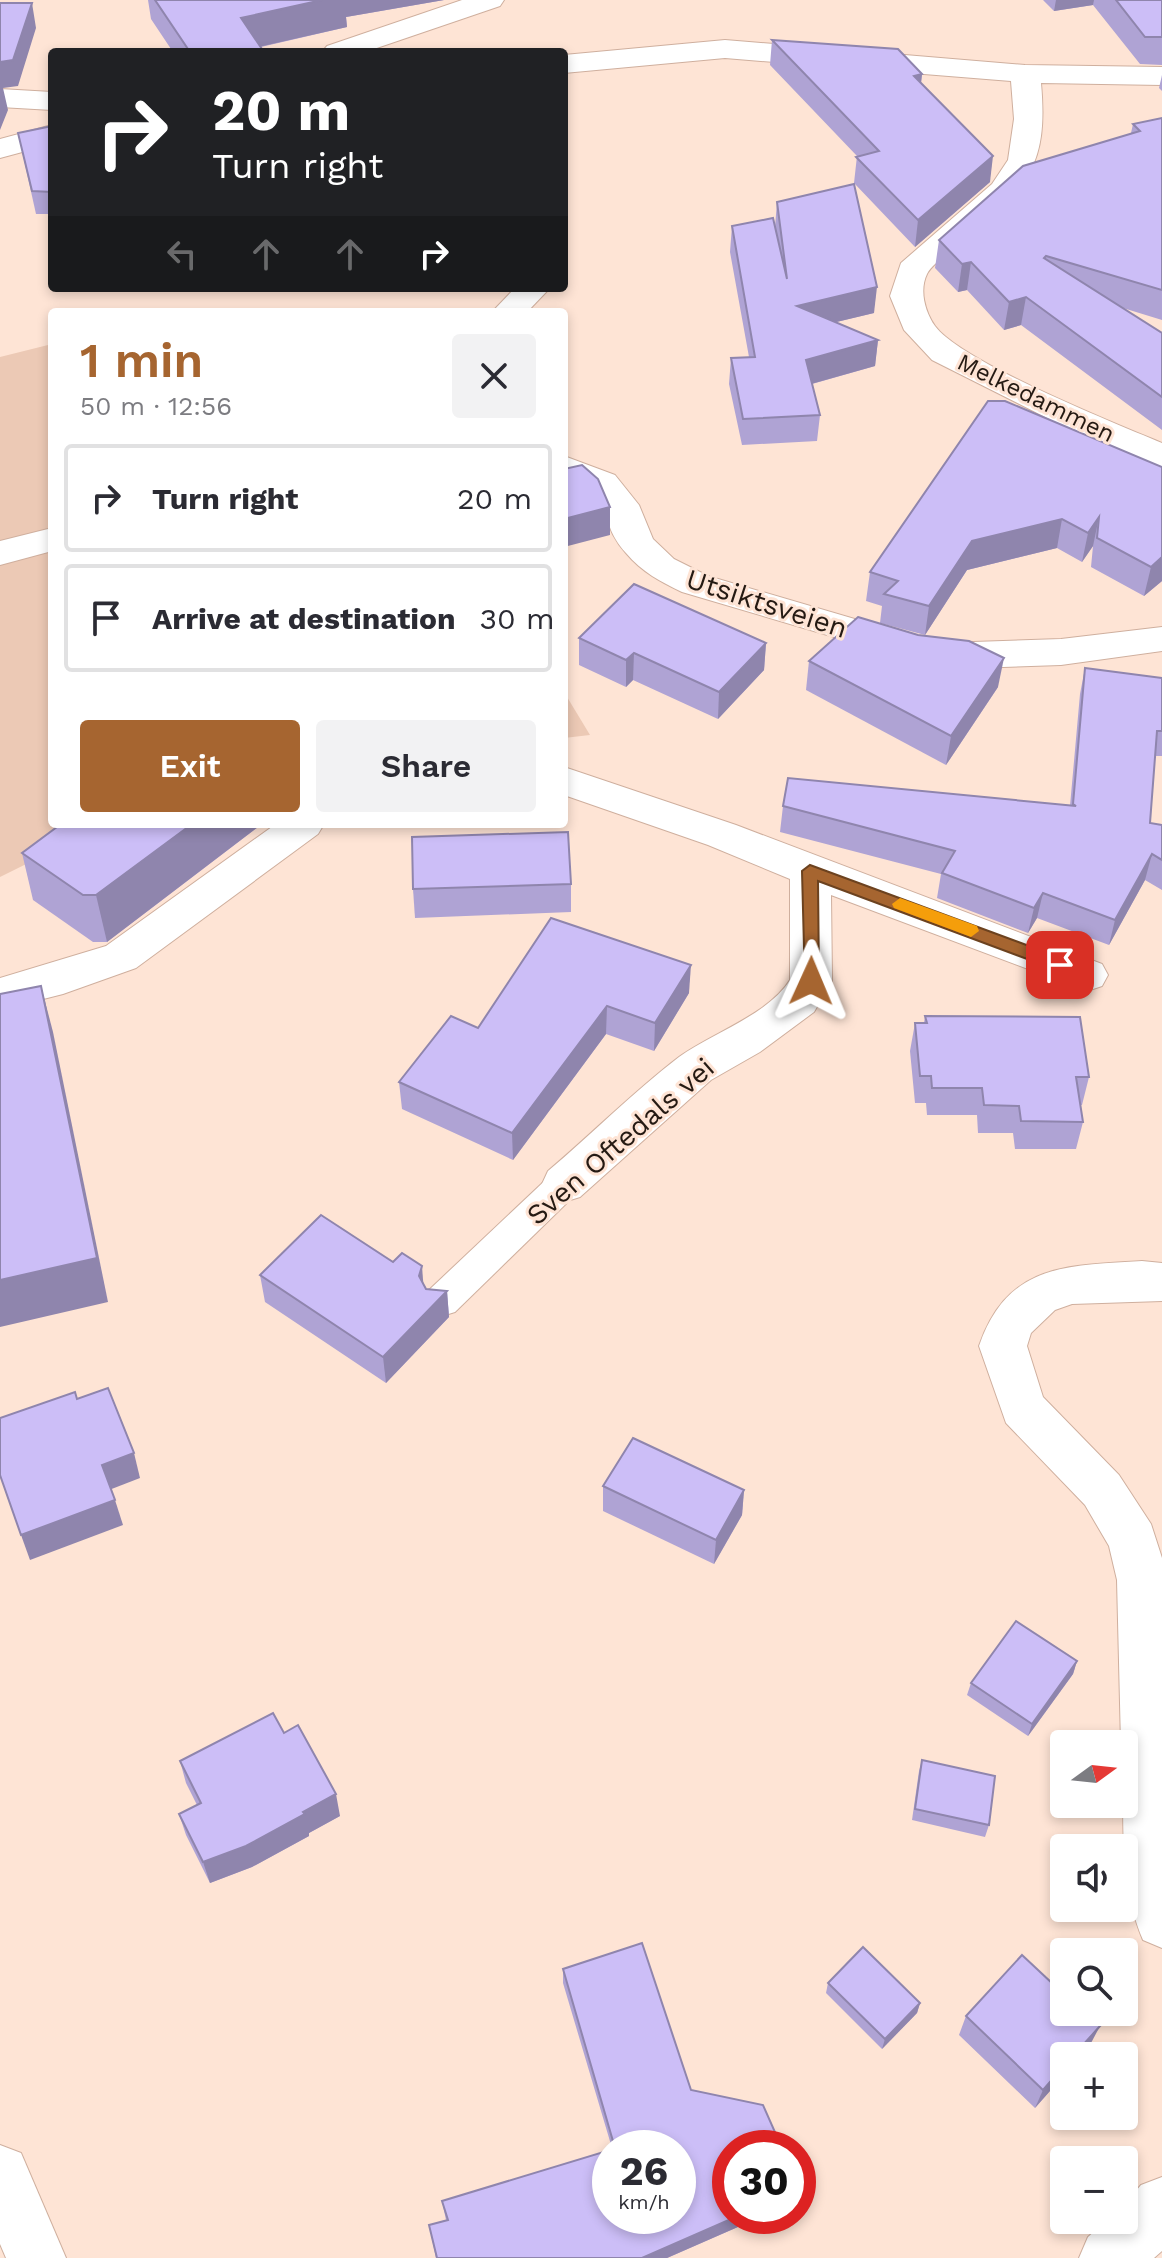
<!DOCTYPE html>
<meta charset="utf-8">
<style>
:root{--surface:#fff;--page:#f2f2f3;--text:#2b2b33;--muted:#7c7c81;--line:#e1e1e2;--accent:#a66530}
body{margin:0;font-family:"Work Sans",sans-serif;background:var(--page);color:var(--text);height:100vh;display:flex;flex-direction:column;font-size:30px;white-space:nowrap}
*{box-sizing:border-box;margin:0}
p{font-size:26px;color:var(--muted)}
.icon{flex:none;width:44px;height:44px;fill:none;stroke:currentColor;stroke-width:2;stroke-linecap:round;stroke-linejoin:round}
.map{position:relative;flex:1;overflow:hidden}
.sheet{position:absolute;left:48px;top:308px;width:520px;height:520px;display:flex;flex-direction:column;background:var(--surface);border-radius:8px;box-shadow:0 4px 12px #0003}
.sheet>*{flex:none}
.banner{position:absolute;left:48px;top:48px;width:520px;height:244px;border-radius:8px;box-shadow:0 4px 12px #0003;background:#202124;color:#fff;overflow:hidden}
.needle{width:52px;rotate:75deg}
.tools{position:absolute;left:1050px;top:1730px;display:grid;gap:16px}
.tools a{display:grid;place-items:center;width:88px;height:88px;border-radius:8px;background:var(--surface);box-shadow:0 4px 12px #0003;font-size:40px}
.speed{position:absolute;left:592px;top:2130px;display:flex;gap:16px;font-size:40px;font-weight:700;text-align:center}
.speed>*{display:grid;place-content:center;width:104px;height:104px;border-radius:50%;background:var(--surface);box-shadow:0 4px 12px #0003;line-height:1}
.speed small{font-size:20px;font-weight:400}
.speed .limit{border:12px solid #d22;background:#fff;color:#111}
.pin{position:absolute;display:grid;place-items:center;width:68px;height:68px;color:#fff;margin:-34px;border-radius:16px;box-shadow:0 4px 12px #0006}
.me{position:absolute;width:88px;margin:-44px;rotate:1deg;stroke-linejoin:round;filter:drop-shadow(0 0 6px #0008)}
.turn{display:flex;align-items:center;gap:28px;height:168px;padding:0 32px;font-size:36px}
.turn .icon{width:104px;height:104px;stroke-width:2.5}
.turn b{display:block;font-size:56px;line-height:68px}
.lanes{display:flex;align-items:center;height:76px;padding:0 32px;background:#0003;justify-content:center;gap:40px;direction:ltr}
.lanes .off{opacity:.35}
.round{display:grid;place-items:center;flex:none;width:84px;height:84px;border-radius:8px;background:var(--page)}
.summary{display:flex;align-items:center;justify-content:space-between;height:136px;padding:0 32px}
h1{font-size:48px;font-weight:600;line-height:60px;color:var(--accent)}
.cta{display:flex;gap:16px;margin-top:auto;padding:16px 32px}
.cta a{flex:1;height:92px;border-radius:8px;background:var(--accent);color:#fff;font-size:32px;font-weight:600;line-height:92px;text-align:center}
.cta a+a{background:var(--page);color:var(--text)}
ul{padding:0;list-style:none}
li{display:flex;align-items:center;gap:24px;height:108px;margin:0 16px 12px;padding:0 16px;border:4px solid var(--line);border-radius:8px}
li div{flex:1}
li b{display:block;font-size:30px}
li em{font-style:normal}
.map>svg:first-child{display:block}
</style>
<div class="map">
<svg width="1162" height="2258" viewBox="0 0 1162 2258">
<rect width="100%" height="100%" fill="#fee4d5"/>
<!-- green -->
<g fill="#ecc9b5">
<polygon points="52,344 52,824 107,824 0,877 0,357"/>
<polygon points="564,692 590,735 564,738"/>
</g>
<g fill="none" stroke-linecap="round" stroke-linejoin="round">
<!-- lane casing -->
<g stroke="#cfaf9e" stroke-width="2">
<polygon id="lane" points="564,1170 576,1174 581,1184 576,1194 455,1312 442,1316 429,1312 424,1301 429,1290 552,1174"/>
</g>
<!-- street casing -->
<g stroke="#cfaf9e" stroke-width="2">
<g id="street">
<polygon points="462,0 504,0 500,6 365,52 322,52 327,46"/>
<path d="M725,40L1025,65L1162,67V85L1041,83C1049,170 1025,187 963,242C953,251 933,262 927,274C919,290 925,312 935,326C960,361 1116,424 1162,443V467L1063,426L932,360L904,330L890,296L901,263L992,184L1008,160L1014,119L1011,81L725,58L564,73V55Z"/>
<polygon points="0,89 52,92 52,110 0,107"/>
<polygon points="52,125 52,144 0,158 0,139"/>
<polygon points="515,288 550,288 527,312 492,312"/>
<path d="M564,456L615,475L639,505L653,539L674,559L708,576L916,637L973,642L1061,639L1162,627V651L1061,665L973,668L915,661L682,592C661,582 642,572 626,553C595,519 621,503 564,480Z"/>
<polygon points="52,528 52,551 0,565 0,541"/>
<path d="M564,767L736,825L1102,964L1108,975L1102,986L1087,991L831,895L832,981L814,1012L760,1052L711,1080L580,1197L564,1202L548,1197L542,1184L548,1171C592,1134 633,1092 679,1057C712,1033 768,1015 790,980V879L708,845L564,795Z"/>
<polygon points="276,824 324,824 318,834 136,968 63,994 0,1010 0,978 106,946"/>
<path d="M1142,1261L1162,1263V1301L1072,1304L1055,1310L1031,1333L1027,1346L1043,1397L1119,1475L1151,1524L1162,1558V1948L1143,1940C1117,1879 1124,1808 1124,1744H1121L1117,1580L1109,1546L1085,1505L1006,1423L979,1346C1008,1263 1066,1266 1142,1261Z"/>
<polygon points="0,2145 21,2153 66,2258 6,2258 0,2244"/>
<polygon points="1162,2177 1162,2251 1154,2258 1079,2258 1088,2237 1107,2220 1124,2220 1124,2205 1141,2185"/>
</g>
</g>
<!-- lane -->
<use href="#lane" fill="#fff" fill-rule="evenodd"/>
<!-- street -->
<use href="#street" fill="#fff" fill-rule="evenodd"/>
</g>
<!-- wall -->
<g fill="#afa3d4">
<polygon points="148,0 444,0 346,17 347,27 261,47 264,52 173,52 151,19"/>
<polygon points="1043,0 1162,0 1162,65 1140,64 1093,5 1054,11"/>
<polygon points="772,40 922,74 921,83 990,182 915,247 854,183 857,156 770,65"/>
<polygon points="1162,75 1162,91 1159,88"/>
<polygon points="1162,118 1162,320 1123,308 1162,333 1162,430 1021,325 1004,330 967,290 958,292 935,268 939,240 1131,133 1133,124"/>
<polygon points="52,126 52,214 36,214 18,133"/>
<polygon points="777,202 874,313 836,322 878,340 875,366 812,384 820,415 817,441 742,445 729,384 731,358 749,357 730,252 732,226 775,227"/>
<polygon points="1162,467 1162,581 1144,596 1091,567 1093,546 1082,562 1057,548 967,570 925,635 880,623 882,606 866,601 870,572"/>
<polygon points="918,635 998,687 946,765 806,690 809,661"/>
<polygon points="579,638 766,643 764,670 718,719 633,680 626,687 579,665"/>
<polygon points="1085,668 1162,678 1162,756 1155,756 1150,823 1162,825 1162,890 1145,880 1109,945 1037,918 1028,933 937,898 941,874 780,832 783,806 1070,806 1080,694"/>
<polygon points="262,824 107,942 93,942 33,900 22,853"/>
<polygon points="571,884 571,912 415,918 413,889"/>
<polygon points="551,918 689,993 654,1051 606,1034 513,1160 402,1109 399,1082 478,1028"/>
<polygon points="925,1016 1089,1077 1082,1105 1080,1105 1083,1122 1076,1149 1015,1149 1013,1133 978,1133 977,1115 927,1115 926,1103 915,1103 910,1051 915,1023 924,1023"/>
<polygon points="260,1275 424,1285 426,1289 447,1291 449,1317 386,1383 265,1302"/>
<polygon points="603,1486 744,1490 742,1515 714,1564 603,1511"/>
<polygon points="1077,1661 1073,1674 1028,1736 967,1695 971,1683"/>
<polygon points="284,1733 340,1816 309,1833 309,1836 252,1867 210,1883 186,1835 179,1814 197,1805 186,1783 180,1761"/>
<polygon points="922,1760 989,1825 985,1837 912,1820 919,1771"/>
<polygon points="642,1943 691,2090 763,2105 782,2148 730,2148 730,2216 763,2216 667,2258 436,2258 429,2225 446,2220 442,2201 610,2150 610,2216 678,2216 678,2148 612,2148 563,1983 563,1969"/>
<polygon points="828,1983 920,2003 917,2013 882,2049 826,1993"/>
<polygon points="1064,2012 1099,2012 1094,2021 1090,2045 1081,2056 1064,2056 1064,2075 1035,2108 959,2035 966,2016"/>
</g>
<!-- shaded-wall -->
<g fill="#8f85ad">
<polygon points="322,0 444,0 346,17 347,27 245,50 241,18"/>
<polygon points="1056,0 1094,0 1093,5 1054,11"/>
<polygon points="32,3 36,28 18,86 3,88 8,110 0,130 0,62"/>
<polygon points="922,74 919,100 914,76"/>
<polygon points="993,156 990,182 915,247 918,220"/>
<polygon points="971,262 967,290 958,292 962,264"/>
<polygon points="877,287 874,313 795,332 797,306"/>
<polygon points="1026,297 1021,325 1004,330 1009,302"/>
<polygon points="878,340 875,366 804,386 806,360"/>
<polygon points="610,507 610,535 564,547 564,519"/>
<polygon points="1099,517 1093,546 1082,562 1088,533"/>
<polygon points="1062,519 1057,548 967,570 925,635 929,606 972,541"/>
<polygon points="1162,557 1162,581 1144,596 1151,567"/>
<polygon points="766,643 764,670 718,719 719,692"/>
<polygon points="634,653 633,680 626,687 626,660"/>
<polygon points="1004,658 998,687 946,765 951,736"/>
<polygon points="192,824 262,824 107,942 96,895"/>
<polygon points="1152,854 1145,880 1109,945 1115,920"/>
<polygon points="1043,893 1037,918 1028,933 1034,908"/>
<polygon points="691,965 689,993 654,1051 655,1023"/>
<polygon points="41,986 53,1032 108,1302 0,1327 0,1280"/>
<polygon points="607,1006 606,1034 513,1160 512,1133"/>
<polygon points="422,1266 424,1293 419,1276"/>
<polygon points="447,1291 449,1317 386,1383 383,1357"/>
<polygon points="134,1453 140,1478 109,1490 102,1465"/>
<polygon points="744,1490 742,1515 714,1564 716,1540"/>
<polygon points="115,1500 123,1525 30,1560 21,1535"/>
<polygon points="1077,1661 1073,1674 1028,1736 1032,1724"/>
<polygon points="336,1794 340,1816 309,1833 309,1836 252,1867 210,1883 203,1862"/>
<polygon points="920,2003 917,2013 882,2049 885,2039"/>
<polygon points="1095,2012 1099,2012 1094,2022 1090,2018"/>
<polygon points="1100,2026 1090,2045 1081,2056 1073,2056"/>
<polygon points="1064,2066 1064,2075 1035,2108 1043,2090"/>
<polygon points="738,2216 763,2216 667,2258 642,2258"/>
</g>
<!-- building -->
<g fill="#ccbef7" stroke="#8f85ad" stroke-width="2">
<polygon points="155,0 322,0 241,18 264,52 190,52"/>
<polygon points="1116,0 1162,0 1162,37 1145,37"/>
<polygon points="0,3 32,3 13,60 0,62"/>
<polygon points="772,40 898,49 922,74 914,76 993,156 918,220 856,157 879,151"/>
<polygon points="1162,118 1162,290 1046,256 1044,258 1162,333 1162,397 1026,297 1009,302 971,262 962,264 939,240 1023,166 1140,131 1133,124"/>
<polygon points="52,126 52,192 32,191 18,133"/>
<polygon points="854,184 877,287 797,306 878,340 806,360 820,415 743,419 731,358 755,357 732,226 773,218 787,279 777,202"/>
<polygon points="988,401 1005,401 1162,467 1162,557 1151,567 1097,538 1099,517 1088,533 1062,519 972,541 929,606 884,594 898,581 870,572"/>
<polygon points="582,465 598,479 610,507 564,519 564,469"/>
<polygon points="634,584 766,643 719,692 634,653 626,660 579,638"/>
<polygon points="858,617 918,635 969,641 1004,658 951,736 809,661"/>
<polygon points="1085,668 1162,678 1162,731 1157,731 1150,823 1162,825 1162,860 1152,854 1115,920 1043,893 1034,908 942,873 955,851 783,806 788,778 1076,806 1073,804"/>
<polygon points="61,824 192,824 96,895 83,895 22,853"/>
<polygon points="568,832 571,884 413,889 412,837"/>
<polygon points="551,918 691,965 655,1023 607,1006 512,1133 399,1082 451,1016 478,1028"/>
<polygon points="41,986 97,1258 0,1280 0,994"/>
<polygon points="925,1016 1080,1017 1089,1077 1076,1077 1083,1122 1021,1121 1019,1106 984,1105 982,1088 932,1088 931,1076 920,1076 915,1023 927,1023"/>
<polygon points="321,1215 393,1262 402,1253 422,1266 419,1276 426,1289 447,1291 383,1357 260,1275"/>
<polygon points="108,1388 134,1453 102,1465 115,1500 21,1535 0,1475 0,1418 75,1392 77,1399"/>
<polygon points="633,1438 744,1490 716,1540 603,1486"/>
<polygon points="1016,1621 1077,1661 1032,1724 971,1683"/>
<polygon points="273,1713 284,1733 298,1725 336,1794 303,1812 305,1814 246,1846 203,1862 179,1814 201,1803 180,1761"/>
<polygon points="922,1760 995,1776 989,1825 915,1809"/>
<polygon points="642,1943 691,2090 763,2105 782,2148 730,2148 730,2216 738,2216 642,2258 437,2258 429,2225 448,2220 442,2201 610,2150 610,2216 678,2216 678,2148 615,2148 563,1969"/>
<polygon points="863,1947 920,2003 885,2039 828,1983"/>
<polygon points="1022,1955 1053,1984 1064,1973 1064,2012 1095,2012 1090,2018 1100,2026 1073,2056 1064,2056 1064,2066 1043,2090 966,2016"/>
</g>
<!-- route -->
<polygon fill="#a66530" stroke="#6c421f" stroke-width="2" points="810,865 1067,960 1069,965 1067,969 1054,969 818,881 819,981 817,986 805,986 802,871"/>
<!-- slow -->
<polygon fill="#f59e0b" points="900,898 977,926 979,931 971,937 894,908 892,904"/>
<g text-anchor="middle" stroke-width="6" stroke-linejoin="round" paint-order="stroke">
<!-- far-street labels -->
<g font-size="24" fill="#251a13" stroke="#fee4d5">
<text transform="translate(1036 398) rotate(26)" y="8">Melkedammen</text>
</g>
<!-- street labels -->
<g font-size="28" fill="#251a13" stroke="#fee4d5">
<text transform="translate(767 603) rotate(18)" y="10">Utsiktsveien</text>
<text transform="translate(620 1141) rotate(-41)" y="10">Sven Oftedals vei</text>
</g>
</g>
</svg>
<div class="tools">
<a><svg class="needle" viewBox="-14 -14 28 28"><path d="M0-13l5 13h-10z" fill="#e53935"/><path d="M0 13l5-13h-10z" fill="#7c7c81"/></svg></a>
<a><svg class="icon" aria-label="sound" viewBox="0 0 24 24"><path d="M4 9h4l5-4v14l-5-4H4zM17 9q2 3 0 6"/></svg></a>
<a><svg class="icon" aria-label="search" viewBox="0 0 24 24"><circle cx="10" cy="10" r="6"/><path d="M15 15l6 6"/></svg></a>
<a>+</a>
<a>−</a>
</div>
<div class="speed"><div>26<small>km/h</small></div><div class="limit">30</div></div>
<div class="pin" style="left:1060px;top:965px;background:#d93025"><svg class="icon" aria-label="arrive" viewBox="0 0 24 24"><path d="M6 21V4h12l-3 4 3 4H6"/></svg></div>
<svg class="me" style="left:811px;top:981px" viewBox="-20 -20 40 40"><path d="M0-17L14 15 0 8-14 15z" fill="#a66530" stroke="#fff" stroke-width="4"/></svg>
<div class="banner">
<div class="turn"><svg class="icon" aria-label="right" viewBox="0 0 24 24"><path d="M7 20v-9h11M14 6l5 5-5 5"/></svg><div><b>20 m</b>Turn right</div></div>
<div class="lanes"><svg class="icon off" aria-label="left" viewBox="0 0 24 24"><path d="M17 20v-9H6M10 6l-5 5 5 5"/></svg><svg class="icon off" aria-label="ahead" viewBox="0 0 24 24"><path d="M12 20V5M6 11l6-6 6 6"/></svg><svg class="icon off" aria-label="ahead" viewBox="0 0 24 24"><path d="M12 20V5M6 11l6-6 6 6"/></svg><svg class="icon" aria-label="right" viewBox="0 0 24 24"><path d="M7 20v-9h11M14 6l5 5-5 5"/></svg></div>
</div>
<section class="sheet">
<div class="summary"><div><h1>1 min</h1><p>50 m · 12:56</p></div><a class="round"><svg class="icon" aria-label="close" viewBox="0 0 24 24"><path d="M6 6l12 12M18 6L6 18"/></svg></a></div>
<ul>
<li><svg class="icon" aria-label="right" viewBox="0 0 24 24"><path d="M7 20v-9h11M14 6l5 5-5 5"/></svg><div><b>Turn right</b></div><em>20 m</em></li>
<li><svg class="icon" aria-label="arrive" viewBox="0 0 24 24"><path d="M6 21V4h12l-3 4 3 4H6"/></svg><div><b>Arrive at destination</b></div><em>30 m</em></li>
</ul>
<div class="cta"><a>Exit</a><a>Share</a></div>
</section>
</div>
